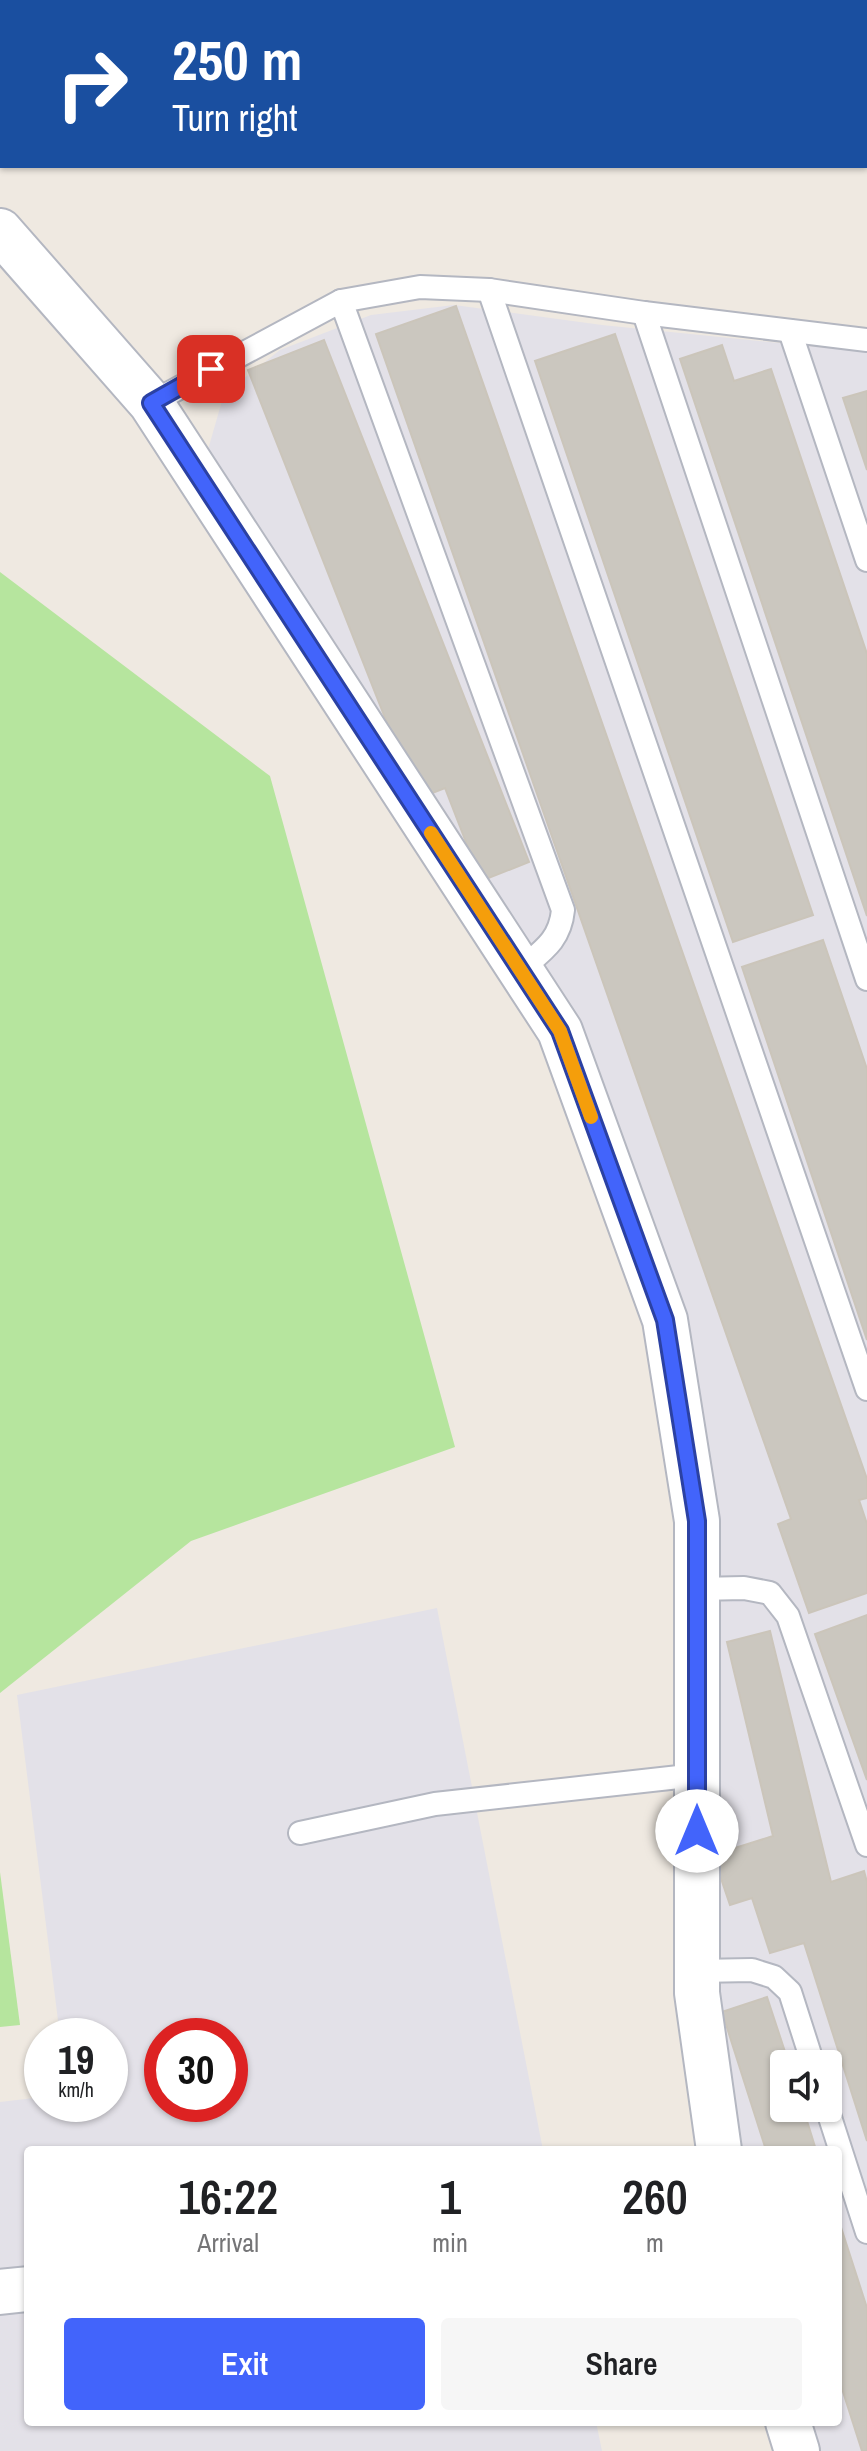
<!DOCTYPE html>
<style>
:root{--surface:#fff;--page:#f6f6f6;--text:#202124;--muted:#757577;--accent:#4264fb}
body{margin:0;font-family:"Archivo Narrow",sans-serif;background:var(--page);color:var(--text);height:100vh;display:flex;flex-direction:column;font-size:30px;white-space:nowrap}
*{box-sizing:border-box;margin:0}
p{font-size:26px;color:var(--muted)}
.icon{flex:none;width:44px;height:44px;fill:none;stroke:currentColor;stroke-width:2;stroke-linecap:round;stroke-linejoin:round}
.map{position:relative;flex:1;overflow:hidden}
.drawer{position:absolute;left:24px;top:2146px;width:818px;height:280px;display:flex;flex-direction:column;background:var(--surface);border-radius:8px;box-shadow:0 2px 6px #0004}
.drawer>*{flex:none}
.guide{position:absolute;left:0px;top:0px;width:868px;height:168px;box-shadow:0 2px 6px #0004;background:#1a4fa0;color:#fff;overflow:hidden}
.controls{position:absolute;left:770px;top:2050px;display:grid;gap:16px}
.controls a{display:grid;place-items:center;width:72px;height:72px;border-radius:8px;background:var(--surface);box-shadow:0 2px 6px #0004;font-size:40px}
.speed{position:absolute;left:24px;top:2018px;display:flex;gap:16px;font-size:40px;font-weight:700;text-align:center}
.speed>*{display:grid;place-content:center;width:104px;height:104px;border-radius:50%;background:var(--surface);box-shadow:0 2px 6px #0004;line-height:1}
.speed small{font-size:20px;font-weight:400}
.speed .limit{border:12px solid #d22;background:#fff;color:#111}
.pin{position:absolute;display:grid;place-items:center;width:68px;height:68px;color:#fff;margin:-34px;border-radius:16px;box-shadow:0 4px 12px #0006}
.me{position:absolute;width:88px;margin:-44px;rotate:0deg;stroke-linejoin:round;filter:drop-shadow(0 0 6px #0008)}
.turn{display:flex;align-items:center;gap:28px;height:168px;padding:0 40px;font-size:36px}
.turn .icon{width:104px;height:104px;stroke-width:2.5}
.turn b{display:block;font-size:56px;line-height:68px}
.eta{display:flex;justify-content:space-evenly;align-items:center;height:136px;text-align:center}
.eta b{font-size:48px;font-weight:600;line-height:56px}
.primary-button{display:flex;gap:16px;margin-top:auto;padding:16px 40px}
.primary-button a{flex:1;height:92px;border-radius:8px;background:var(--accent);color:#fff;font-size:32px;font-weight:600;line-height:92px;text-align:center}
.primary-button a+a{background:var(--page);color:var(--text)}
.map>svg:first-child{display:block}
</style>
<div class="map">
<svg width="867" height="2451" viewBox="0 0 867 2451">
<rect width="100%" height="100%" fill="#efe9e1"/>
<!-- industrial -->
<g fill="#e3e1e8" fill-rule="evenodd">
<path d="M454,305L602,325L867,352V2451H810L802,2422H838V2150H730L709,2009L712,1522L568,1020L207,453L224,394L280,350L371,315ZM784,2064H828V2108H784Z"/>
<path d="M437,1608L543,2150H28V2422H596L602,2451H0V2102L42,2097V2104H110V2036H60L17,1695ZM162,2036H230V2104H162Z"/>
</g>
<!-- green -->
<g fill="#b6e59e">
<polygon points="0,0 119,0 2,2 2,73"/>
<polygon points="0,572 270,776 455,1447 191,1541 0,1693"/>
<polygon points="0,1872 20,2025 0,2027"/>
</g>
<!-- building -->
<g fill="#cbc7bf" stroke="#cbc5ba" stroke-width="2">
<polygon points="456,306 867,1479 867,1498 859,1500 867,1524 867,1593 809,1613 778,1524 791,1519 376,334"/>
<polygon points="615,334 813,915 733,942 535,361"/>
<polygon points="324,340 529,862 481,881 445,788 417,799 248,370"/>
<polygon points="722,345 734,381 771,369 867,654 867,916 680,359"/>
<polygon points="867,391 867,470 843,398"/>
<polygon points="823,940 867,1069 867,1340 742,967"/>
<polygon points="867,1615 867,1780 815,1634"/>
<polygon points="770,1631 831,1882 864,1871 867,1882 867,2141 804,1943 770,1953 752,1898 730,1905 713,1855 773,1836 727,1642"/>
<polygon points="767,1997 789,2064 784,2064 784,2108 803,2108 816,2150 766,2150 722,2012"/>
<polygon points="838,2218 867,2308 867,2451 862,2451 838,2376"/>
</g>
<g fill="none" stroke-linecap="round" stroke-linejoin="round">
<!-- service casing -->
<g stroke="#b4b7c1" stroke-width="26">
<g id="service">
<polyline points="489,290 867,1389"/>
<path d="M341,301L563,910C560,941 542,951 520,970"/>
<polyline points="644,313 867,979"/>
<polyline points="790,331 867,560"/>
<polyline points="151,403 341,301 420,287 489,290 644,313 867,340"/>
<polyline points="697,1589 744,1588 770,1593 788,1616 867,1845"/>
<polyline points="300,1833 435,1804 697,1775"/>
<polyline points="697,1971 752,1970 774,1977 790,1992 813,2064"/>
<polyline points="827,2108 867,2232"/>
</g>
</g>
<!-- minor casing -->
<g stroke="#b4b7c1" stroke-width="48">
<g id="minor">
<polyline points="0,231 151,403 560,1031 665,1320 697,1521 697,1993 719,2150"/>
<polyline points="0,2292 28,2289"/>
<polyline points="788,2422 797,2451"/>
</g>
</g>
<!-- service -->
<use href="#service" stroke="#fff" stroke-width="22"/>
<!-- minor -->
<use href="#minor" stroke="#fff" stroke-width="44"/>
</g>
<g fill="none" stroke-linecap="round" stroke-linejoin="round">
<!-- route casing -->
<g stroke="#2b41a3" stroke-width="20">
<polyline id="route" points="211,369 151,403 560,1031 665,1320 697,1521 697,1831"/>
</g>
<!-- route -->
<use href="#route" stroke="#4264fb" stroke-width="14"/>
<!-- slow -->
<polyline stroke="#f59e0b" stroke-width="14" points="431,833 560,1031 591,1117"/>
</g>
</svg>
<div class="controls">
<a><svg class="icon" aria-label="sound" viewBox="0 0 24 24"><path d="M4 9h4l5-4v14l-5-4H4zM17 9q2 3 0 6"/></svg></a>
</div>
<div class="speed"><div>19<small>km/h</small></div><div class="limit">30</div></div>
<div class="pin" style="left:211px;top:369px;background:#d93025"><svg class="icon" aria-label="arrive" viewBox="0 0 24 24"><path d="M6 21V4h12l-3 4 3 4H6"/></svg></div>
<svg class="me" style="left:697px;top:1831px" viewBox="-20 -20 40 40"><circle r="19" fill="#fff"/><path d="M0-13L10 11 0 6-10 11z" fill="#4264fb"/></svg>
<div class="guide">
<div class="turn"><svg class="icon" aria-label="right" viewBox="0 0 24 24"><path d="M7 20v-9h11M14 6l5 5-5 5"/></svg><div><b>250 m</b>Turn right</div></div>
</div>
<section class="drawer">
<div class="eta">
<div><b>16:22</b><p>Arrival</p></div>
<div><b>1</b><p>min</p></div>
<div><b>260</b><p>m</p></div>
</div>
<div class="primary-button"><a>Exit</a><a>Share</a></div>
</section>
</div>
